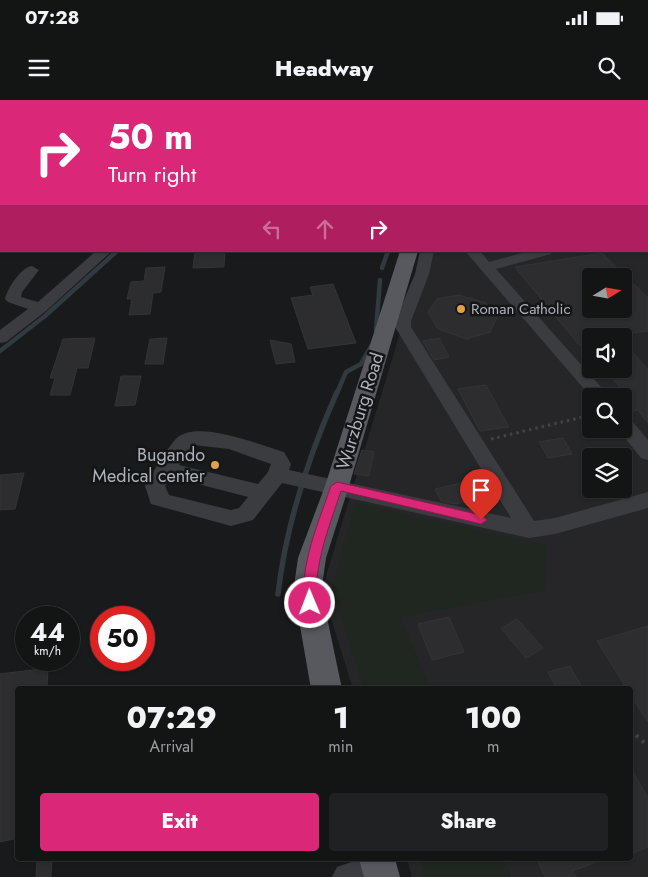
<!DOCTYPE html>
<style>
:root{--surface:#131414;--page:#202122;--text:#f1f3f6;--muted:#9d9ea0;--line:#323334;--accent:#db2777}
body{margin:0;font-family:Jost,sans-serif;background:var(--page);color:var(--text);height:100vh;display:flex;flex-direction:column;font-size:19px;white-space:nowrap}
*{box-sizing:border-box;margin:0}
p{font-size:16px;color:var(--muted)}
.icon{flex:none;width:28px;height:28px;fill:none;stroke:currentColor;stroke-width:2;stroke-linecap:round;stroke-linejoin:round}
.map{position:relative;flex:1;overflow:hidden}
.sheet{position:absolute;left:15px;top:586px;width:618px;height:175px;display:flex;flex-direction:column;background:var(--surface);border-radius:5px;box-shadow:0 1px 4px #0004,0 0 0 1px var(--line)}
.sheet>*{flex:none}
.top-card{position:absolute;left:0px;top:0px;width:649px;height:152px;box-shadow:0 1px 4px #0004,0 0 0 1px var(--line);background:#db2777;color:#fff;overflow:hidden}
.needle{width:32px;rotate:79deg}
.buttons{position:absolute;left:582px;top:168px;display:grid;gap:10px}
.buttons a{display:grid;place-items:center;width:50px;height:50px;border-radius:5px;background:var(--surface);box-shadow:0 1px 4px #0004,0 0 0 1px var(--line);font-size:25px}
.speed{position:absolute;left:15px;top:506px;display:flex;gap:10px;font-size:25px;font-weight:700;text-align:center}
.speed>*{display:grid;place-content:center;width:65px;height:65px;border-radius:50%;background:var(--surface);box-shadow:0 1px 4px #0004,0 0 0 1px var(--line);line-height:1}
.speed small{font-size:12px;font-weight:400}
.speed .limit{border:8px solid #d22;background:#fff;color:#111}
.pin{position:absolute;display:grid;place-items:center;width:42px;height:42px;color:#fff;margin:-51px -21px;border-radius:50% 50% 50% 0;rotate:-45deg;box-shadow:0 0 5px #0007}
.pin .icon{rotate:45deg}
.me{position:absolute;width:55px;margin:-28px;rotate:359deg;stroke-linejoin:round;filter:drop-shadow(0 0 4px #0008)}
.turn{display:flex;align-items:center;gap:18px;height:105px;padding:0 25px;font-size:22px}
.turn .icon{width:65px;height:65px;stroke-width:2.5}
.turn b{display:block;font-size:35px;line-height:42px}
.lanes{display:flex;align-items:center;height:48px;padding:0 25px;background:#0003;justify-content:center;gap:25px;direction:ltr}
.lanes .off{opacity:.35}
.eta{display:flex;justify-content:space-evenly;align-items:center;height:85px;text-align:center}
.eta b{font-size:30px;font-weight:800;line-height:35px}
.button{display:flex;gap:10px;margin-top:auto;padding:10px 25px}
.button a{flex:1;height:58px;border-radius:5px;background:var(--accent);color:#fff;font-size:20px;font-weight:800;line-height:58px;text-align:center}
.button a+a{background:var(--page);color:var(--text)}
.status{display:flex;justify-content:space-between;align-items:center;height:35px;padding:0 25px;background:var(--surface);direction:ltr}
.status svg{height:14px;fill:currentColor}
header{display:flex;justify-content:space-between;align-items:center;height:65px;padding:0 25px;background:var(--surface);font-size:22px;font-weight:800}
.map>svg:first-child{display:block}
</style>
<div class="status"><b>07:28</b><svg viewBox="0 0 49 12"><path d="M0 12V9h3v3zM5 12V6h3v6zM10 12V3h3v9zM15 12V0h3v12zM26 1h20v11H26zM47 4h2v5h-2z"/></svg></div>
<header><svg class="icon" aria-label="menu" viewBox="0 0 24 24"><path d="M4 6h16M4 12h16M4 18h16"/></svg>Headway<svg class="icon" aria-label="search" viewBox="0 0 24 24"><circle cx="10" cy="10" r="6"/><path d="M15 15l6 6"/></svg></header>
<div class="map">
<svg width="648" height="777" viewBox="0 0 648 777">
<rect width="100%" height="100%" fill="#191a1b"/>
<!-- built -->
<path fill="#262628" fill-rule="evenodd" d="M648,140V777H412L407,759H630V589H353L322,489L425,151H648ZM591,176H624V209H591ZM591,236H624V269H591ZM591,296H624V329H591ZM591,356H624V389H591Z"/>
<!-- green -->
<g fill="#202620">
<polygon points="355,403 546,445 545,490 400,517 431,589 364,589 332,489"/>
<polygon points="418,759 503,759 511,777 424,777"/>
</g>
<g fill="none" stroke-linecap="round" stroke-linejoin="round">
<!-- stream-far1 -->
<g stroke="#303a3f" stroke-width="4.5">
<polyline points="382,168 388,151"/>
<polyline points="376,230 380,180"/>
<polyline points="0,251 45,216 117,151"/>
<polyline points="337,293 346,272 361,264 372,245"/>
</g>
<!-- stream -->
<path stroke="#303a3f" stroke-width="5.5" d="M278,494C286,425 309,355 337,292"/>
</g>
<!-- building -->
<g fill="#2d2d2f" stroke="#343437" fill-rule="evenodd">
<polygon points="195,151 225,151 224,167 193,168"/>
<path d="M602,153L648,198V231L623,234L626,236H591V244L580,246L515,167ZM591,176H624V209H591Z"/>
<polygon points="165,167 161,192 153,193 150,214 129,215 132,199 127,199 131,182 144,181 146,168"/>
<polygon points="333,184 356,243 308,249 291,198 313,195 310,187"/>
<polygon points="459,195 486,203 498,216 490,232 467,239 438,229 428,212 437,199"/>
<polygon points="95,238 88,268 77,268 70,295 50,295 55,278 50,278 63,239"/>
<polygon points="167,238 163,264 145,264 150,239"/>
<polygon points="439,238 449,257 434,260 423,241"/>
<polygon points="270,240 291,244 295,262 276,264"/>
<polygon points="624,242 648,270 648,323 638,310 624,314 624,292 605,269 624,269"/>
<polygon points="121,276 141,276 135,305 115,306"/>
<polygon points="486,285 500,311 509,327 480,331 458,289"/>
<polygon points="563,338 572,354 548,358 539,342"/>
<polygon points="362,350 374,352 369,376 354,374"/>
<polygon points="24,373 15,409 0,410 0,375"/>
<polygon points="484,378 495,395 455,404 441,401 435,389"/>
<polygon points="449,517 464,552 432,560 418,524"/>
<polygon points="517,519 543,548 526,558 501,528"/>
<polygon points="648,526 648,622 630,594 630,589 627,589 597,541"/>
<polygon points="570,566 583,589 557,589 548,572"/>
<polygon points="48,568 47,587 18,589 18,738 0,742 0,574"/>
<polygon points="630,667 648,698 648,747 630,754"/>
<polygon points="37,759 52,759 51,777 36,777"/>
<polygon points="537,759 600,759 601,760 573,771 576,777 545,777"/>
</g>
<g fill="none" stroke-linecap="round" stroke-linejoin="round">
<!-- path-far1 -->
<polyline stroke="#414347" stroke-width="3" stroke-dasharray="2.5 4" stroke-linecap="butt" points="491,339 591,315"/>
<!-- path -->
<polyline stroke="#414347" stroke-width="4" stroke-dasharray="3 5" stroke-linecap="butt" points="630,630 648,646"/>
<!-- minor -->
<g fill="#3b3c40" fill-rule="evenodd">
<polygon points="76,0 90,0 90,1 77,1"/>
<path d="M96,151H112L46,211L6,242L0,243V230L28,209L8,202L5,199C8,188 20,168 32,166L39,170L22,192L21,197L38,202Z"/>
<path d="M420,151H434L429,174L411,221V227L534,421L555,418L648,392V408L555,434L529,438L282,383L253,420L231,426L151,404L145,386C151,376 170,343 178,337C200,320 260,345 284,352L291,364L289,370L511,418L395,227V221L415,174ZM194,345L229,349L271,364L268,372L258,384L179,365L191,347ZM171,377L248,397L239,408L231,410L169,395L165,386Z"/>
<polygon points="465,151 480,151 489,162 529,151 553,151 551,154 496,169 609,296 591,297"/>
<polygon points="624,318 631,320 648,340 648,360 641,358 618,329 624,329"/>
<polygon points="360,759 390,759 394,768 390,777 332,777 337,767"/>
</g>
<!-- major -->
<g fill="#57595f" fill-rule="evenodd">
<polygon points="400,151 418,151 349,386 326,458 323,479 324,503 342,589 311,589 296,503 295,479 298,458 325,386"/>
<polygon points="359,759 395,759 400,777 364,777"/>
</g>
</g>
<!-- route -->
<path fill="#db2777" stroke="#8e194d" d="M337,382L481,415L487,420L481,424L341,391C328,430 315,461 316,503L310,508L303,503C302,460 317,426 331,386Z"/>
<!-- markers -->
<g fill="#e4a049" stroke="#141516" stroke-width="2">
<circle cx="461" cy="209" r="5"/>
<circle cx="215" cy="365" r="5"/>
</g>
<g text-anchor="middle" stroke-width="5" stroke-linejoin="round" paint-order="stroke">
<!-- far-poi labels -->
<g font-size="15" fill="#adb2ba" stroke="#141516" text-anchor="start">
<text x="471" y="214">Roman Catholic</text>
</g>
<!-- street labels -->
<g font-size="18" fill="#adb2ba" stroke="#141516">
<text transform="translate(360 311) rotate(-73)" y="6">Wurzburg Road</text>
</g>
<!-- poi labels -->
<g font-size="18" fill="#adb2ba" stroke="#141516" text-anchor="end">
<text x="205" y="361">Bugando<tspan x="205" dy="21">Medical center</tspan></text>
</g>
</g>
</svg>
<div class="buttons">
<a><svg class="needle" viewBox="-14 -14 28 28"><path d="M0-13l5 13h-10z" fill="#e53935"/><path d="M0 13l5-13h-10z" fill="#9d9ea0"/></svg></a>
<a><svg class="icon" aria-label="sound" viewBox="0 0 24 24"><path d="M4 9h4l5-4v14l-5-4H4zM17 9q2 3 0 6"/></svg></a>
<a><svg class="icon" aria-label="search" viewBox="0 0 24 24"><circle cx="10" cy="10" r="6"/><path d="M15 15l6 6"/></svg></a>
<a><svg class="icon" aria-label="layers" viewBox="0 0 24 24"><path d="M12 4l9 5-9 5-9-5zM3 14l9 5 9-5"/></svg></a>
</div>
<div class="speed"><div>44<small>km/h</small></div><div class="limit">50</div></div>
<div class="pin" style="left:481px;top:420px;background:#d93025"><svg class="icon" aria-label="arrive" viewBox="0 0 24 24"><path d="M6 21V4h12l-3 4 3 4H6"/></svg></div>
<svg class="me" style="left:310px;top:503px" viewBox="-20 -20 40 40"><circle r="17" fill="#db2777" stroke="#fff" stroke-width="3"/><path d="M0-11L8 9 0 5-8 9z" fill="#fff"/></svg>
<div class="top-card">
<div class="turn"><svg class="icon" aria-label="right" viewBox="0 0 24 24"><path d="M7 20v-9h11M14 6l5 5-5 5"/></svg><div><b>50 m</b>Turn right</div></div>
<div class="lanes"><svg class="icon off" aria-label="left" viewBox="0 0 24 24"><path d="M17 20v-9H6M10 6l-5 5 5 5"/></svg><svg class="icon off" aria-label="ahead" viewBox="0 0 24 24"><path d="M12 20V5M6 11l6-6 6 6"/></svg><svg class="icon" aria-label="right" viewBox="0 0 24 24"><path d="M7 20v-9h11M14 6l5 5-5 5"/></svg></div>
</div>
<section class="sheet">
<div class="eta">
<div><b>07:29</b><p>Arrival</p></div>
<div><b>1</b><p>min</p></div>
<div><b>100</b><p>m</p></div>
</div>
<div class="button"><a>Exit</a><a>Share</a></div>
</section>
</div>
